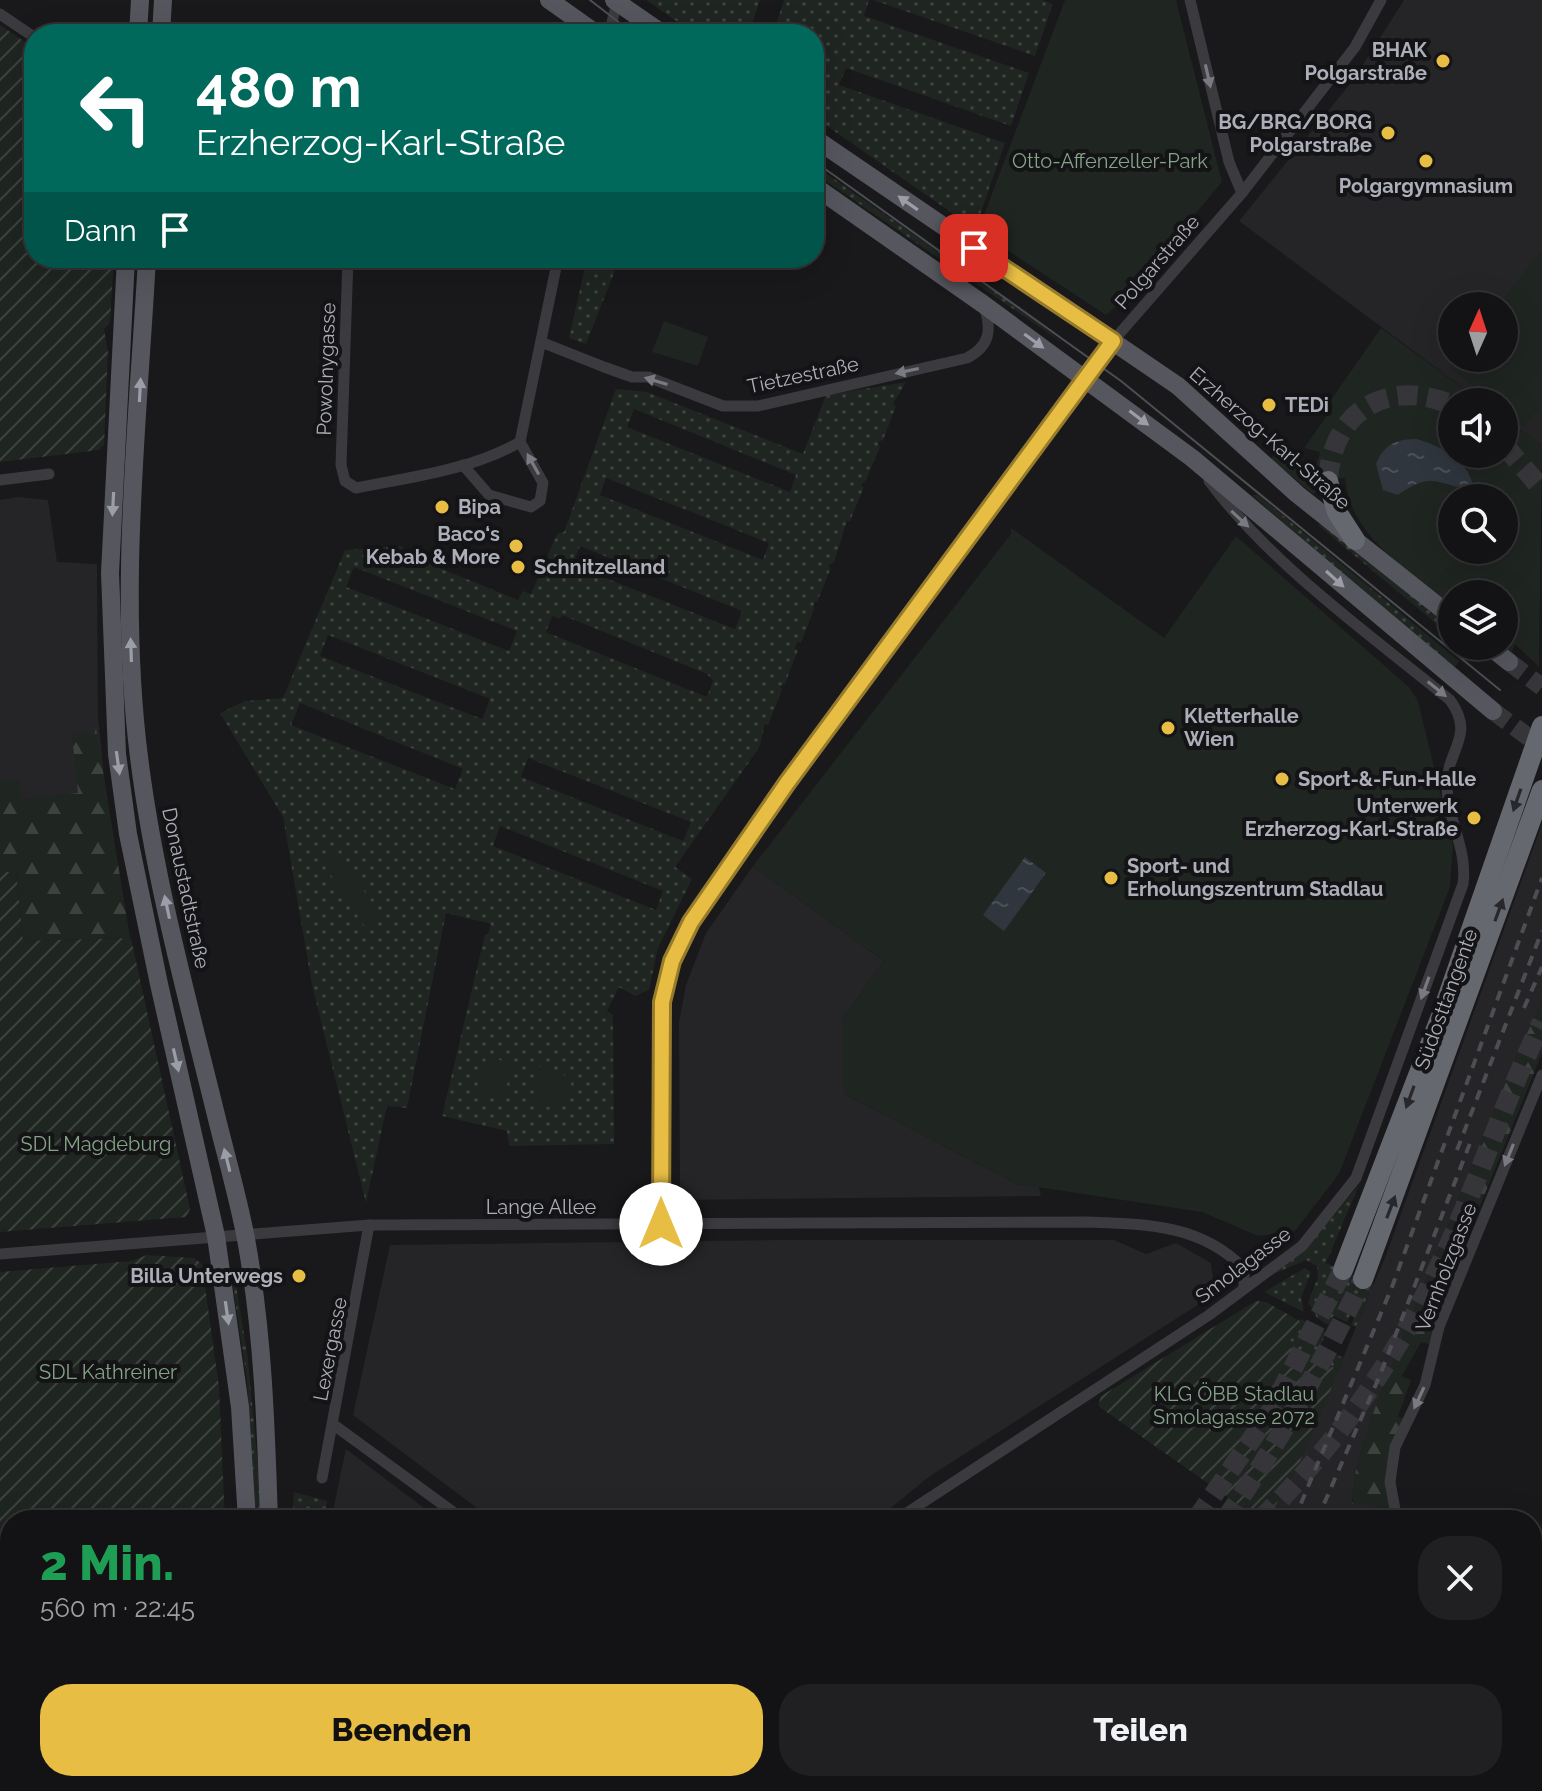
<!DOCTYPE html>
<html lang="de">
<meta charset="utf-8">
<style>
:root{--surface:#131214;--page:#202022;--text:#f1f3f6;--muted:#9d9ea0;--line:#323234;--accent:#e7bd44}
body{margin:0;font-family:Raleway,sans-serif;background:var(--page);color:var(--text);height:100vh;display:flex;flex-direction:column;font-size:30px;white-space:nowrap}
*{box-sizing:border-box;margin:0}
p{font-size:26px;color:var(--muted)}
.icon{flex:none;width:44px;height:44px;fill:none;stroke:currentColor;stroke-width:2;stroke-linecap:round;stroke-linejoin:round}
.map{position:relative;flex:1;overflow:hidden}
.panel{position:absolute;left:0px;top:1510px;width:1542px;height:282px;display:flex;flex-direction:column;background:var(--surface);border-radius:32px 32px 0 0;box-shadow:0 8px 32px #0002,0 0 0 2px var(--line)}
.panel>*{flex:none}
.top-card{position:absolute;left:24px;top:24px;width:800px;height:244px;border-radius:32px;box-shadow:0 8px 32px #0002,0 0 0 2px var(--line);background:#00695c;color:#fff;overflow:hidden}
.needle{width:52px;rotate:3deg}
.buttons{position:absolute;left:1438px;top:292px;display:grid;gap:16px}
.buttons a{display:grid;place-items:center;width:80px;height:80px;border-radius:50%;background:var(--surface);box-shadow:0 8px 32px #0002,0 0 0 2px var(--line);font-size:40px}
.pin{position:absolute;display:grid;place-items:center;width:68px;height:68px;color:#fff;margin:-34px;border-radius:16px;box-shadow:0 4px 12px #0006}
.me{position:absolute;width:88px;margin:-44px;rotate:0deg;stroke-linejoin:round;filter:drop-shadow(0 0 6px #0008)}
.turn{display:flex;align-items:center;gap:28px;height:168px;padding:0 40px;font-size:36px}
.turn .icon{width:104px;height:104px;stroke-width:2.5}
.turn b{display:block;font-size:56px;line-height:68px}
.then{display:flex;align-items:center;height:76px;padding:0 40px;background:#0003;gap:16px;font-size:30px}
.round{display:grid;place-items:center;flex:none;width:84px;height:84px;border-radius:32px;background:var(--page)}
.headline{display:flex;align-items:center;justify-content:space-between;height:136px;padding:0 40px}
h1{font-size:48px;font-weight:800;line-height:60px;color:#1e9e55}
.cta{display:flex;gap:16px;margin-top:auto;padding:16px 40px}
.cta a{flex:1;height:92px;border-radius:32px;background:var(--accent);color:#111;font-size:32px;font-weight:800;line-height:92px;text-align:center}
.cta a+a{background:var(--page);color:var(--text)}
.map>svg:first-child{display:block}
</style>
<div class="map">
<svg width="1542" height="1791" viewBox="0 0 1542 1791">
<defs>
<pattern id="grass-dots" width="8" height="8" patternUnits="userSpaceOnUse" patternTransform="scale(2)"><rect width="8" height="8" fill="#1f2520"/><path d="M2 2h.1M6 6h.1" fill="none" stroke="#3d423e" stroke-width="1.8" stroke-linecap="round"/></pattern>
<pattern id="forest-firs" width="22" height="20" patternUnits="userSpaceOnUse" patternTransform="scale(2)"><rect width="22" height="20" fill="#1f2520"/><path d="M5 1l3.5 6h-7zM16 11l3.5 6h-7z" fill="#3d423e"/></pattern>
<pattern id="garden-furrows" width="10" height="10" patternUnits="userSpaceOnUse" patternTransform="scale(2)"><rect width="10" height="10" fill="#1f2520"/><path d="M-1 1l2-2M0 10L10 0M9 11l2-2" fill="none" stroke="#3d423e"/></pattern>
<pattern id="water-ripples" width="26" height="14" patternUnits="userSpaceOnUse" patternTransform="scale(2)"><rect width="26" height="14" fill="#2f363e"/><path d="M2 4q2-2 4 0t4 0M15 11q2-2 4 0t4 0" fill="none" stroke="#4a5158"/></pattern>
</defs>
<rect width="100%" height="100%" fill="#19181a"/>
<!-- built -->
<g fill="#252427" fill-rule="evenodd">
<path d="M1404,0H1542V445L1504,418V402H1482L1239,221L1353,80ZM1452,306H1504V358H1452Z"/>
<polygon points="18,497 48,500 57,562 97,564 98,717 106,796 130,938 16,872 0,873 0,500"/>
<polygon points="1542,824 1542,1001 1516,1057 1375,1408 1356,1470 1352,1503 1376,1506 1381,1520 1267,1520 1299,1464 1386,1255"/>
<polygon points="753,866 884,961 843,1018 843,1093 1017,1184 1039,1187 1041,1196 680,1200 679,1022 686,985 706,933"/>
<polygon points="778,1240 1114,1240 1146,1254 1176,1243 1211,1263 1215,1294 930,1476 876,1520 493,1520 353,1415 390,1245"/>
<polygon points="346,1449 416,1502 440,1520 331,1520"/>
<polygon points="274,1782 646,1782 639,1791 272,1791"/>
<polygon points="680,1782 833,1782 829,1791 672,1791"/>
<polygon points="1042,1782 1320,1782 1317,1791 1034,1791"/>
</g>
<!-- grass -->
<g fill="url(#grass-dots)" fill-rule="evenodd">
<polygon points="646,0 760,0 749,34 695,34"/>
<polygon points="784,0 869,0 864,16 1029,73 1011,126 846,68 839,85 1005,143 975,229 814,117 814,34 773,34"/>
<polygon points="873,0 1042,0 1053,4 1035,56"/>
<polygon points="814,165 1017,306 1063,343 814,173"/>
<polygon points="587,258 620,258 586,344 569,338"/>
<path d="M906,382L893,404L896,406L883,440L878,442L880,447L866,480L861,485L864,487L850,521H847L834,562L828,566L831,568L817,602H814V609L801,643L797,642L795,648L798,650L785,684L780,686L782,690L768,725L765,724L759,748L675,867L692,879L658,948L649,990L635,996L619,987L607,1011L613,1015L614,1144L509,1146L507,1131L442,1116L485,934H488L491,924L446,913L407,1108L387,1106L366,1203L312,985L283,817L220,713L245,701L283,698L345,550L402,546L403,553L518,600L523,591L531,594L557,534L564,532L616,389L647,392L803,454L826,395ZM634,409L796,475L790,492L627,427ZM606,478L769,543L763,560L600,495ZM580,546L742,611L735,629L572,565ZM354,567L517,631L509,651L346,587ZM562,615L707,674L713,681L707,697L546,632L552,616L560,619ZM328,635L490,699L482,719L320,656ZM300,703L463,769L455,789L291,725ZM528,758L691,822L683,841L521,777ZM500,826L663,891L656,910L493,846Z"/>
<polygon points="1252,495 1258,495 1459,661 1453,670"/>
<polygon points="1321,523 1452,626 1452,637 1318,525"/>
<polygon points="1359,1185 1326,1263 1374,1284 1356,1327 1351,1325 1357,1310 1353,1308 1347,1322 1333,1316 1329,1325 1317,1318 1308,1302 1318,1277 1317,1266 1306,1260 1272,1275 1307,1247"/>
<polygon points="1305,1268 1311,1272 1301,1298 1304,1312 1264,1292"/>
<polygon points="234,1272 248,1359 263,1520 256,1520 247,1381 231,1273"/>
<polygon points="1301,1319 1326,1332 1320,1348 1344,1358 1339,1370 1287,1346"/>
<polygon points="294,1492 327,1501 325,1520 292,1520"/>
<polygon points="1234,1502 1260,1520 1219,1520"/>
<polygon points="1001,1782 1042,1782 1034,1791 995,1791"/>
</g>
<!-- forest -->
<g fill="url(#forest-firs)">
<polygon points="96,728 130,938 23,941 16,872 0,873 0,780 19,779 21,799 78,793 72,735 82,730 94,736"/>
<polygon points="1542,1001 1542,1053 1452,1275 1429,1344 1421,1342 1402,1376 1411,1380 1398,1416 1402,1419 1386,1468 1391,1520 1381,1520 1376,1506 1352,1504 1356,1470 1375,1408 1516,1057"/>
</g>
<!-- park -->
<g fill="#1f2520" fill-rule="evenodd">
<polygon points="1065,0 1176,0 1222,182 1122,301 1106,315 978,231"/>
<polygon points="1542,250 1542,403 1524,426 1504,410 1504,402 1494,402 1450,368 1458,358 1504,358 1504,306 1498,306"/>
<polygon points="664,321 708,337 698,366 652,352"/>
<path d="M1381,328L1482,402H1452V454H1504V418L1542,445L1539,667L1515,644L1512,652L1504,646V594H1452V605C1410,572 1349,536 1345,478H1318L1314,495L1271,459L1276,452L1302,473L1316,466L1320,452L1304,448L1333,407L1328,404ZM1417,439C1438,445 1453,454 1467,471L1461,488L1433,478L1419,480ZM1452,498H1504V550H1452Z"/>
<polygon points="1011,528 1164,638 1236,536 1410,688 1418,701 1453,845 1450,887 1339,1174 1295,1231 1258,1236 1202,1212 1017,1184 843,1093 843,1018 884,961 753,866 1011,534"/>
<polygon points="339,853 381,916 365,927 323,863"/>
<polygon points="487,1055 513,1065 502,1101 484,1095 478,1087"/>
<polygon points="538,1066 573,1078 564,1106 538,1107"/>
</g>
<!-- garden -->
<g fill="url(#garden-furrows)">
<polygon points="0,25 34,48 34,258 114,258 110,323 104,329 108,352 104,445 99,450 0,462"/>
<polygon points="16,871 23,941 131,938 190,1209 186,1217 0,1232 0,873"/>
<polygon points="147,1255 194,1258 202,1264 219,1387 225,1520 10,1520 10,1702 0,1704 0,1272 131,1261"/>
<polygon points="1256,1301 1266,1302 1300,1321 1287,1346 1339,1370 1299,1464 1267,1520 1260,1520 1098,1406 1101,1396"/>
<polygon points="10,1728 10,1782 23,1782 22,1791 0,1791 0,1729"/>
<polygon points="36,1782 195,1782 193,1791 35,1791"/>
<polygon points="833,1782 959,1782 953,1791 829,1791"/>
</g>
<!-- water -->
<g fill="url(#water-ripples)">
<path d="M1417,439C1441,446 1468,460 1473,486L1468,489C1432,482 1431,472 1398,495L1383,490L1376,464C1384,444 1397,439 1417,439Z"/>
<polygon points="1025,857 1046,873 1004,931 983,915"/>
</g>
<g fill="none" stroke-linecap="round" stroke-linejoin="round">
<!-- primary-tunnel -->
<g stroke="#36363a" stroke-width="18" stroke-dasharray="18 9" stroke-linecap="butt">
<polyline points="1509,662 1542,687"/>
<polyline points="1493,711 1542,747"/>
</g>
<!-- highway-tunnel -->
<g stroke="#36363a" stroke-width="20" stroke-dasharray="20 10" stroke-linecap="butt">
<polyline points="1504,445 1542,489"/>
<path d="M1328,481C1331,411 1389,377 1452,405"/>
<polyline points="1196,1520 1271,1411 1343,1270"/>
<path d="M1225,1520C1279,1443 1322,1364 1363,1279"/>
<path d="M1260,1520C1341,1441 1402,1350 1448,1247C1481,1173 1507,1095 1542,1022"/>
<polyline points="972,1791 978,1782"/>
<polyline points="998,1791 1004,1782"/>
</g>
<!-- street -->
<g stroke="#3a3a3f" stroke-width="11">
<polyline points="1190,0 1229,162 1242,193"/>
<polyline points="0,14 34,37"/>
<polyline points="609,34 617,2"/>
<path d="M348,258L341,465L345,481L356,488C411,477 471,470 520,442L558,258"/>
<path d="M541,342L604,367L632,377H648L723,406H758L967,358C990,346 992,330 984,306"/>
<polyline points="463,465 489,495 531,507 540,501 543,483 520,442"/>
<polyline points="0,480 49,474"/>
<polyline points="661,1224 662,1002 672,961 691,922 787,783 1113,341 1242,193 1355,47 1381,0"/>
<path d="M0,1254L369,1225L1086,1222C1144,1224 1202,1224 1244,1269V1287"/>
<polyline points="334,1425 464,1520"/>
<polyline points="322,1478 369,1225"/>
<path d="M896,1520L1209,1315L1302,1246L1356,1178L1463,884C1468,848 1446,818 1447,784C1447,749 1476,736 1450,700C1369,634 1271,564 1209,481"/>
<polyline points="1397,1520 1390,1482 1395,1447 1425,1385 1439,1327 1542,1075"/>
<polyline points="662,1791 669,1782"/>
</g>
<!-- secondary -->
<g stroke="#48494f" stroke-width="16">
<polyline points="1532,1698 1542,1692"/>
<polyline points="1429,1791 1436,1782"/>
</g>
<!-- primary -->
<g stroke="#56575e" stroke-width="18">
<polyline points="549,0 597,34"/>
<polyline points="614,0 663,34"/>
<polyline points="138,34 140,0"/>
<polyline points="161,34 163,0"/>
<polyline points="814,138 1178,386 1297,494 1452,617"/>
<polyline points="814,186 983,304 1192,458 1493,711"/>
<polyline points="126,258 110,573 117,754 128,834 159,984 216,1236 240,1407 247,1520"/>
<path d="M147,258C138,423 118,592 139,757C154,878 187,997 216,1115C226,1156 238,1197 246,1239C263,1332 266,1426 269,1520"/>
<polyline points="1489,646 1509,662"/>
<polyline points="221,1791 223,1782"/>
<polyline points="249,1791 251,1782"/>
</g>
<!-- highway -->
<g stroke="#666870" stroke-width="20">
<polyline points="1328,481 1337,512 1355,540"/>
<polyline points="1343,1270 1441,1016 1542,726"/>
<polyline points="1363,1279 1542,790"/>
</g>
<!-- tram -->
<g stroke="#4d4e54" stroke-width="2">
<polyline points="590,0 634,34"/>
<polyline points="814,161 1121,381 1500,690"/>
</g>
<!-- rail -->
<g stroke="#4d4e54" stroke-width="4" stroke-dasharray="10 8" stroke-linecap="butt">
<polyline points="1524,1008 1542,967"/>
<polyline points="1457,1150 1542,931"/>
<polyline points="1294,1520 1392,1287 1542,878"/>
<polyline points="1317,1520 1380,1375 1472,1138"/>
<polyline points="1169,1791 1172,1782"/>
<polyline points="1191,1791 1195,1782"/>
<polyline points="1212,1791 1216,1782"/>
</g>
</g>
<!-- one-way arrows -->
<defs><path id="oneway-solid" d="M-6-.8H1V-3.2L6.5 0L1 3.2V.8H-6Z" transform="scale(2)"/></defs>
<g fill="#797a82">
<use href="#oneway-solid" transform="translate(1208 76) rotate(77)"/>
<use href="#oneway-solid" transform="translate(907 371) rotate(168)"/>
<use href="#oneway-solid" transform="translate(656 381) rotate(-163)"/>
<use href="#oneway-solid" transform="translate(533 464) rotate(-119)"/>
<use href="#oneway-solid" transform="translate(1240 519) rotate(43)"/>
<use href="#oneway-solid" transform="translate(1437 689) rotate(39)"/>
<use href="#oneway-solid" transform="translate(1425 988) rotate(110)"/>
<use href="#oneway-solid" transform="translate(1509 1155) rotate(112)"/>
<use href="#oneway-solid" transform="translate(1419 1398) rotate(115)"/>
</g>
<g fill="#9b9da7">
<use href="#oneway-solid" transform="translate(908 203) rotate(-145)"/>
<use href="#oneway-solid" transform="translate(1034 341) rotate(36)"/>
<use href="#oneway-solid" transform="translate(140 390) rotate(-87)"/>
<use href="#oneway-solid" transform="translate(1139 418) rotate(37)"/>
<use href="#oneway-solid" transform="translate(113 504) rotate(93)"/>
<use href="#oneway-solid" transform="translate(1335 579) rotate(42)"/>
<use href="#oneway-solid" transform="translate(131 650) rotate(-92)"/>
<use href="#oneway-solid" transform="translate(118 763) rotate(82)"/>
<use href="#oneway-solid" transform="translate(167 907) rotate(-102)"/>
<use href="#oneway-solid" transform="translate(176 1060) rotate(77)"/>
<use href="#oneway-solid" transform="translate(227 1160) rotate(-104)"/>
<use href="#oneway-solid" transform="translate(227 1313) rotate(82)"/>
</g>
<g fill="#28282c">
<use href="#oneway-solid" transform="translate(1517 800) rotate(109)"/>
<use href="#oneway-solid" transform="translate(1499 910) rotate(-70)"/>
<use href="#oneway-solid" transform="translate(1410 1097) rotate(110)"/>
<use href="#oneway-solid" transform="translate(1391 1207) rotate(-69)"/>
</g>
<g fill="none" stroke-linecap="round" stroke-linejoin="round">
<!-- route casing -->
<g stroke="#967b2c" stroke-width="20">
<polyline id="route" points="661,1224 662,1002 672,961 691,922 787,783 1113,341 974,248"/>
</g>
<!-- route -->
<use href="#route" stroke="#e7bd44" stroke-width="14"/>
</g>
<!-- markers -->
<g fill="#e7bd44" stroke="#141315" stroke-width="3">
<circle cx="1443" cy="61" r="8"/>
<circle cx="1388" cy="133" r="8"/>
<circle cx="1426" cy="161" r="8"/>
<circle cx="1269" cy="405" r="8"/>
<circle cx="442" cy="507" r="8"/>
<circle cx="516" cy="546" r="8"/>
<circle cx="518" cy="567" r="8"/>
<circle cx="1168" cy="728" r="8"/>
<circle cx="1282" cy="779" r="8"/>
<circle cx="1474" cy="818" r="8"/>
<circle cx="1111" cy="878" r="8"/>
<circle cx="299" cy="1276" r="8"/>
</g>
<g text-anchor="middle" stroke-width="8" stroke-linejoin="round" paint-order="stroke">
<!-- poi labels -->
<g font-size="20" font-weight="bold" fill="#acafb9" stroke="#141315" text-anchor="start">
<text x="1427" y="57" text-anchor="end">BHAK<tspan x="1427" dy="23">Polgarstraße</tspan></text>
<text x="1372" y="129" text-anchor="end">BG/BRG/BORG<tspan x="1372" dy="23">Polgarstraße</tspan></text>
<text x="1426" y="193" text-anchor="middle">Polgargymnasium</text>
<text x="1285" y="412">TEDi</text>
<text x="458" y="514">Bipa</text>
<text x="500" y="541" text-anchor="end">Baco‘s<tspan x="500" dy="23">Kebab &amp; More</tspan></text>
<text x="534" y="574">Schnitzelland</text>
<text x="1184" y="723">Kletterhalle<tspan x="1184" dy="23">Wien</tspan></text>
<text x="1298" y="786">Sport-&amp;-Fun-Halle</text>
<text x="1458" y="813" text-anchor="end">Unterwerk<tspan x="1458" dy="23">Erzherzog-Karl-Straße</tspan></text>
<text x="1127" y="873">Sport- und<tspan x="1127" dy="23">Erholungszentrum Stadlau</tspan></text>
<text x="283" y="1283" text-anchor="end">Billa Unterwegs</text>
</g>
<!-- park labels -->
<g font-size="20" fill="#84a388" stroke="#141315">
<text x="1110" y="168">Otto-Affenzeller-Park</text>
<text x="96" y="1151">SDL Magdeburg</text>
<text x="108" y="1379">SDL Kathreiner</text>
<text x="1234" y="1401">KLG ÖBB Stadlau<tspan x="1234" dy="23">Smolagasse 2072</tspan></text>
</g>
<!-- street labels -->
<g font-size="20" fill="#acafb9" stroke="#141315">
<text transform="translate(1157 262) rotate(-49)" y="7">Polgarstraße</text>
<text transform="translate(326 369) rotate(-88)" y="7">Powolnygasse</text>
<text transform="translate(803 375) rotate(-12)" y="7">Tietzestraße</text>
<text transform="translate(1270 438) rotate(41)" y="7">Erzherzog-Karl-Straße</text>
<text transform="translate(186 888) rotate(78)" y="7">Donaustadtstraße</text>
<text transform="translate(1446 999) rotate(-70)" y="7">Südosttangente</text>
<text x="541" y="1214">Lange Allee</text>
<text transform="translate(1243 1265) rotate(-37)" y="7">Smolagasse</text>
<text transform="translate(1446 1267) rotate(-69)" y="7">Vernholzgasse</text>
<text transform="translate(330 1349) rotate(-79)" y="7">Lexergasse</text>
</g>
</g>
</svg>
<div class="buttons">
<a><svg class="needle" viewBox="-14 -14 28 28"><path d="M0-13l5 13h-10z" fill="#e53935"/><path d="M0 13l5-13h-10z" fill="#9d9ea0"/></svg></a>
<a><svg class="icon" aria-label="sound" viewBox="0 0 24 24"><path d="M4 9h4l5-4v14l-5-4H4zM17 9q2 3 0 6"/></svg></a>
<a><svg class="icon" aria-label="search" viewBox="0 0 24 24"><circle cx="10" cy="10" r="6"/><path d="M15 15l6 6"/></svg></a>
<a><svg class="icon" aria-label="layers" viewBox="0 0 24 24"><path d="M12 4l9 5-9 5-9-5zM3 14l9 5 9-5"/></svg></a>
</div>
<div class="pin" style="left:974px;top:248px;background:#d93025"><svg class="icon" aria-label="arrive" viewBox="0 0 24 24"><path d="M6 21V4h12l-3 4 3 4H6"/></svg></div>
<svg class="me" style="left:661px;top:1224px" viewBox="-20 -20 40 40"><circle r="19" fill="#fff"/><path d="M0-13L10 11 0 6-10 11z" fill="#e7bd44"/></svg>
<div class="top-card">
<div class="turn"><svg class="icon" aria-label="left" viewBox="0 0 24 24"><path d="M17 20v-9H6M10 6l-5 5 5 5"/></svg><div><b>480 m</b>Erzherzog-Karl-Straße</div></div>
<div class="then">Dann<svg class="icon" aria-label="arrive" viewBox="0 0 24 24"><path d="M6 21V4h12l-3 4 3 4H6"/></svg></div>
</div>
<section class="panel">
<div class="headline"><div><h1>2 Min.</h1><p>560 m · 22:45</p></div><a class="round"><svg class="icon" aria-label="close" viewBox="0 0 24 24"><path d="M6 6l12 12M18 6L6 18"/></svg></a></div>
<div class="cta"><a>Beenden</a><a>Teilen</a></div>
</section>
</div>
